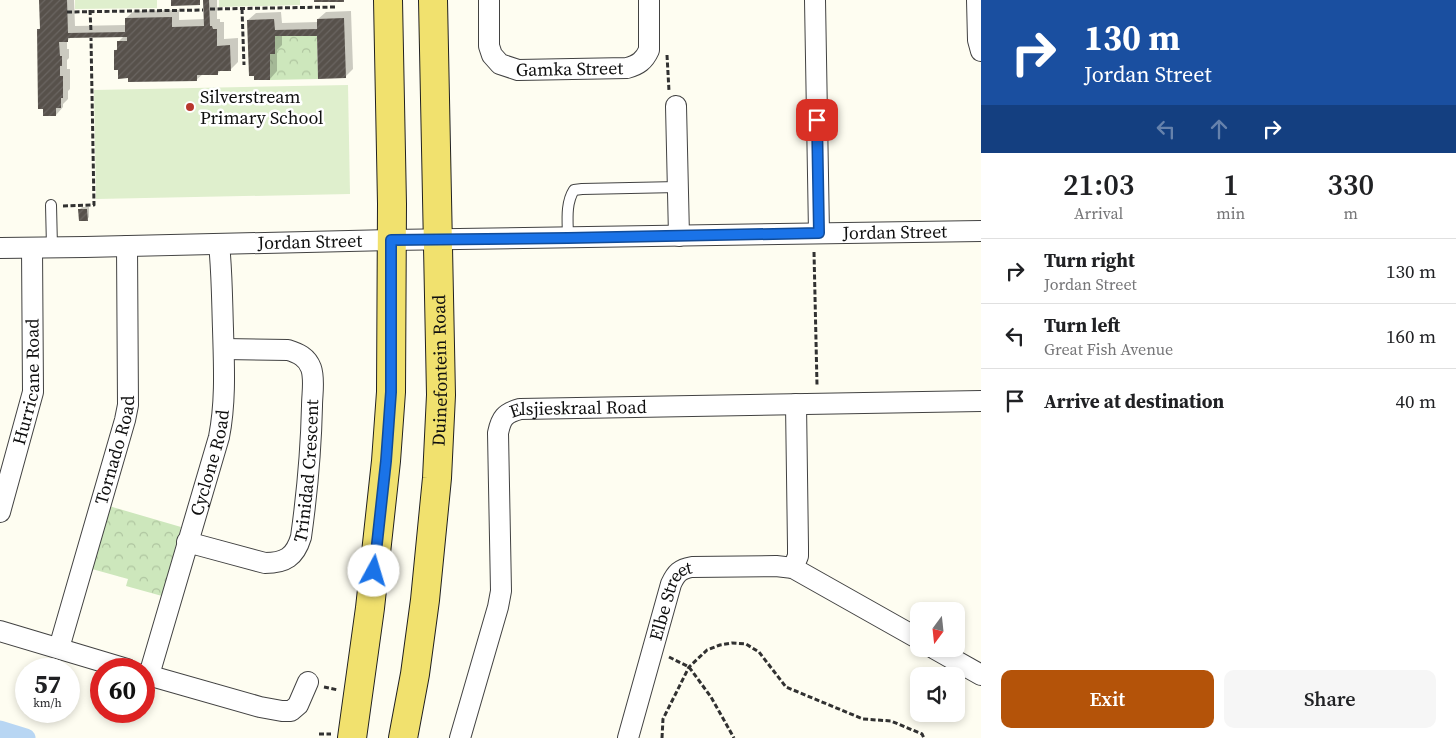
<!DOCTYPE html>
<style>
:root{--surface:#fff;--page:#f6f6f6;--text:#202124;--muted:#757577;--line:#e0e0e0;--accent:#b45309}
body{margin:0;font-family:"Source Serif 4",serif;background:var(--page);color:var(--text);height:100vh;display:flex;flex-direction:column;font-size:19px;white-space:nowrap}
*{box-sizing:border-box;margin:0}
p{font-size:16px;color:var(--muted)}
.icon{flex:none;width:28px;height:28px;fill:none;stroke:currentColor;stroke-width:2;stroke-linecap:round;stroke-linejoin:round}
.map{position:relative;flex:1;overflow:hidden}
.drawer{display:flex;flex-direction:column;background:var(--surface);width:475px}
.drawer>*{flex:none}
.guide{background:#1a4fa0;color:#fff;overflow:hidden}
.needle{width:32px;rotate:195deg}
.controls{position:absolute;left:910px;top:602px;display:grid;gap:10px}
.controls a{display:grid;place-items:center;width:55px;height:55px;border-radius:10px;background:var(--surface);box-shadow:0 2px 8px #0003;font-size:25px}
.speed{position:absolute;left:15px;top:658px;display:flex;gap:10px;font-size:25px;font-weight:700;text-align:center}
.speed>*{display:grid;place-content:center;width:65px;height:65px;border-radius:50%;background:var(--surface);box-shadow:0 2px 8px #0003;line-height:1}
.speed small{font-size:12px;font-weight:400}
.speed .limit{border:8px solid #d22;background:#fff;color:#111}
.pin{position:absolute;display:grid;place-items:center;width:42px;height:42px;color:#fff;margin:-21px;border-radius:10px;box-shadow:0 2px 8px #0006}
.me{position:absolute;width:55px;margin:-28px;rotate:6deg;stroke-linejoin:round;filter:drop-shadow(0 0 4px #0008)}
.turn{display:flex;align-items:center;gap:18px;height:105px;padding:0 20px;font-size:22px}
.turn .icon{width:65px;height:65px;stroke-width:2.5}
.turn b{display:block;font-size:35px;line-height:42px}
.lanes{display:flex;align-items:center;height:48px;padding:0 20px;background:#0003;justify-content:center;gap:25px;direction:ltr}
.lanes .off{opacity:.35}
.eta{display:flex;justify-content:space-evenly;align-items:center;height:85px;text-align:center}
.eta b{font-size:30px;font-weight:600;line-height:35px}
.primary-button{display:flex;gap:10px;margin-top:auto;padding:10px 20px}
.primary-button a{flex:1;height:58px;border-radius:10px;background:var(--accent);color:#fff;font-size:20px;font-weight:600;line-height:58px;text-align:center}
.primary-button a+a{background:var(--page);color:var(--text)}
ul{padding:0;list-style:none}
li{display:flex;align-items:center;gap:15px;height:65px;padding:0 20px;border-top:1px solid var(--line)}
li div{flex:1}
li b{display:block;font-size:19px}
li em{font-style:normal}
main{display:flex;flex:1;min-height:0}
.map>svg:first-child{display:block}
</style>
<main>
<div class="map">
<svg width="981" height="738" viewBox="0 0 981 738">
<defs>
<pattern id="park-crowns" width="20" height="18" patternUnits="userSpaceOnUse" patternTransform="scale(1.25)"><rect width="20" height="18" fill="#cde7bc"/><path d="M2 6a3 3 0 1 1 6 0M12 15a3 3 0 1 1 6 0" fill="none" stroke="#afc5a0"/></pattern>
<pattern id="building-hatch" width="6" height="6" patternUnits="userSpaceOnUse" patternTransform="scale(1.25)"><rect width="6" height="6" fill="#57514b"/><path d="M-1 1l2-2M0 6l6-6M5 7l2-2" fill="none" stroke="#6a6561"/></pattern>
</defs>
<rect width="100%" height="100%" fill="#fefdf1"/>
<!-- park -->
<g fill="url(#park-crowns)">
<polygon points="275,36 317,36 318,79 270,80 270,54 275,53"/>
<polygon points="109,506 181,527 162,596 126,586 128,579 92,569"/>
</g>
<!-- pitch -->
<g fill="#dfefcd">
<polygon points="75,0 157,0 157,8 75,9"/>
<polygon points="219,0 300,0 300,5 219,7"/>
<polygon points="348,85 350,194 96,199 94,90"/>
</g>
<!-- shadow -->
<g fill="#0003">
<polygon points="40,0 74,0 75,26 126,25 126,18 134,11 179,10 179,20 205,19 205,0 217,0 217,19 220,19 220,22 224,22 224,39 238,38 238,62 231,69 222,69 217,74 203,74 196,80 129,77 119,68 115,51 118,48 118,42 124,36 71,37 67,41 67,49 69,49 69,58 67,60 67,69 70,69 70,89 68,91 68,99 63,104 63,107 56,115 38,30 41,27"/>
<polygon points="351,11 353,69 345,77 319,34 282,35 282,45 277,50 277,71 270,79 248,20 256,13 281,12 282,23 318,22 318,19 326,12"/>
<polygon points="82,207 89,207 89,217 87,220 80,209"/>
</g>
<g fill="none" stroke-linecap="round" stroke-linejoin="round">
<!-- canal -->
<polyline stroke="#b8d6f3" stroke-width="19" points="0,730 26,738"/>
</g>
<!-- building -->
<g fill="url(#building-hatch)">
<polygon points="39,0 67,0 68,33 125,32 125,18 172,17 172,27 204,26 203,0 209,0 210,26 212,26 213,29 217,29 217,46 230,45 231,71 218,71 218,75 197,75 197,81 128,82 128,78 118,79 118,70 114,70 114,50 117,50 117,41 127,41 127,37 68,38 68,42 59,42 60,56 62,56 62,66 60,66 60,76 63,76 63,98 61,98 61,108 56,108 56,116 43,116 43,109 38,109 37,29 40,29"/>
<polygon points="171,0 200,0 200,5 171,6"/>
<rect x="314" y="0" width="30" height="2"/>
<polygon points="344,18 346,78 318,79 317,36 275,36 275,54 270,54 270,80 254,80 254,76 249,76 247,20 274,19 275,30 317,29 317,19"/>
<polygon points="78,209 87,209 88,221 79,221"/>
</g>
<g fill="none" stroke-linecap="round" stroke-linejoin="round">
<!-- service casing -->
<g stroke="#424242" stroke-width="12">
<g id="service">
<polyline points="51,205 52,247"/>
<path d="M568,238C568,223 565,204 574,190L582,189L678,187"/>
</g>
</g>
<!-- minor casing -->
<g stroke="#424242" stroke-width="22">
<g id="minor">
<path id="s1" d="M489,0V46L492,55L500,64L518,70L627,68C638,65 644,61 649,50V0"/>
<polyline points="815,0 819,233"/>
<polyline points="977,0 978,40 981,51"/>
<polyline points="676,106 679,236"/>
<path id="s2" d="M0,248L85,247L391,240L981,231"/>
<path id="s3" d="M0,512L33,392L32,248"/>
<path id="s4" d="M187,542L265,563C285,563 295,557 301,537C307,494 311,450 312,406C312,394 315,379 311,368C307,357 298,353 288,350L224,349"/>
<polyline points="793,568 798,556 798,547 796,404"/>
<polyline points="0,631 127,669"/>
<path id="s5" d="M59,648L125,420L128,405L127,246"/>
<polyline points="935,649 981,675"/>
<polyline points="144,674 260,707 282,711 291,711 298,705 308,682"/>
<path id="s6" d="M149,675L219,437C226,401 224,365 223,329C222,300 222,272 219,244"/>
<path id="s7" d="M460,738L498,607L501,591L498,433C501,418 505,413 520,409L981,401"/>
<path id="s8" d="M628,738L671,584C676,573 680,569 692,567L776,566L793,568L919,639"/>
</g>
</g>
<!-- primary casing -->
<g stroke="#202020" stroke-width="30">
<g id="primary">
<polyline points="352,738 370,608 386,461 391,392 392,204 388,0"/>
<path id="s9" d="M403,738L415,674L425,600L437,478L441,395L433,0"/>
</g>
</g>
<!-- path -->
<g stroke="#313131" stroke-width="3" stroke-dasharray="5 2.5" stroke-linecap="butt">
<polyline points="210,9 336,7"/>
<polyline points="242,9 244,65"/>
<polyline points="90,10 91,32"/>
<polyline points="67,12 203,10"/>
<polyline points="667,55 669,91"/>
<polyline points="63,206 94,205 91,38"/>
<polyline points="814,252 817,385"/>
<polyline points="669,657 689,667 711,697 734,738"/>
<polyline points="324,687 338,690"/>
<polyline points="319,734 331,734"/>
<polyline points="662,738 663,719 689,667 707,650 720,645 732,643 746,644 759,652 786,687 863,719 891,721 922,734 924,738"/>
</g>
<!-- service -->
<use href="#service" stroke="#fff" stroke-width="10"/>
<!-- minor -->
<use href="#minor" stroke="#fff" stroke-width="20"/>
<!-- primary -->
<use href="#primary" stroke="#f1e16e" stroke-width="28"/>
</g>
<g fill="none" stroke-linecap="round" stroke-linejoin="round">
<!-- route casing -->
<g stroke="#114b97" stroke-width="12">
<polyline id="route" points="374,571 386,461 391,392 391,240 568,238 819,233 817,120"/>
</g>
<!-- route -->
<use href="#route" stroke="#1a73e8" stroke-width="9"/>
</g>
<!-- markers -->
<circle fill="#b8372d" stroke="#fff" stroke-width="2" cx="190" cy="107" r="5"/>
<g text-anchor="middle" stroke-width="5" stroke-linejoin="round" paint-order="stroke">
<!-- street labels -->
<g font-size="18" fill="#0f0f0f" stroke="#fff">
<text dy="6" stroke="none"><textPath href="#s1" startOffset="138">Gamka Street</textPath></text>
<text dy="6" stroke="none"><textPath href="#s2" startOffset="895">Jordan Street</textPath></text>
<text dy="6" stroke="none"><textPath href="#s2" startOffset="310">Jordan Street</textPath></text>
<text dy="6" stroke="none"><textPath href="#s9" startOffset="370">Duinefontein Road</textPath></text>
<text dy="6" stroke="none"><textPath href="#s3" startOffset="134">Hurricane Road</textPath></text>
<text dy="6" stroke="none"><textPath href="#s7" startOffset="404">Elsjieskraal Road</textPath></text>
<text dy="6" stroke="none"><textPath href="#s5" startOffset="206">Tornado Road</textPath></text>
<text dy="6" stroke="none"><textPath href="#s6" startOffset="221">Cyclone Road</textPath></text>
<text dy="6" stroke="none"><textPath href="#s4" startOffset="196">Trinidad Crescent</textPath></text>
<text dy="6" stroke="none"><textPath href="#s8" startOffset="145">Elbe Street</textPath></text>
</g>
<!-- poi labels -->
<g font-size="18" fill="#0f0f0f" stroke="#fff" text-anchor="start">
<text x="200" y="103">Silverstream<tspan x="200" dy="21">Primary School</tspan></text>
</g>
</g>
</svg>
<div class="controls">
<a><svg class="needle" viewBox="-14 -14 28 28"><path d="M0-13l5 13h-10z" fill="#e53935"/><path d="M0 13l5-13h-10z" fill="#757577"/></svg></a>
<a><svg class="icon" aria-label="sound" viewBox="0 0 24 24"><path d="M4 9h4l5-4v14l-5-4H4zM17 9q2 3 0 6"/></svg></a>
</div>
<div class="speed"><div>57<small>km/h</small></div><div class="limit">60</div></div>
<div class="pin" style="left:817px;top:120px;background:#d93025"><svg class="icon" aria-label="arrive" viewBox="0 0 24 24"><path d="M6 21V4h12l-3 4 3 4H6"/></svg></div>
<svg class="me" style="left:374px;top:571px" viewBox="-20 -20 40 40"><circle r="19" fill="#fff"/><path d="M0-13L10 11 0 6-10 11z" fill="#1a73e8"/></svg>
</div>
<section class="drawer">
<div class="guide">
<div class="turn"><svg class="icon" aria-label="right" viewBox="0 0 24 24"><path d="M7 20v-9h11M14 6l5 5-5 5"/></svg><div><b>130 m</b>Jordan Street</div></div>
<div class="lanes"><svg class="icon off" aria-label="left" viewBox="0 0 24 24"><path d="M17 20v-9H6M10 6l-5 5 5 5"/></svg><svg class="icon off" aria-label="ahead" viewBox="0 0 24 24"><path d="M12 20V5M6 11l6-6 6 6"/></svg><svg class="icon" aria-label="right" viewBox="0 0 24 24"><path d="M7 20v-9h11M14 6l5 5-5 5"/></svg></div>
</div>
<div class="eta">
<div><b>21:03</b><p>Arrival</p></div>
<div><b>1</b><p>min</p></div>
<div><b>330</b><p>m</p></div>
</div>
<ul>
<li><svg class="icon" aria-label="right" viewBox="0 0 24 24"><path d="M7 20v-9h11M14 6l5 5-5 5"/></svg><div><b>Turn right</b><p>Jordan Street</p></div><em>130 m</em></li>
<li><svg class="icon" aria-label="left" viewBox="0 0 24 24"><path d="M17 20v-9H6M10 6l-5 5 5 5"/></svg><div><b>Turn left</b><p>Great Fish Avenue</p></div><em>160 m</em></li>
<li><svg class="icon" aria-label="arrive" viewBox="0 0 24 24"><path d="M6 21V4h12l-3 4 3 4H6"/></svg><div><b>Arrive at destination</b></div><em>40 m</em></li>
</ul>
<div class="primary-button"><a>Exit</a><a>Share</a></div>
</section>
</main>
